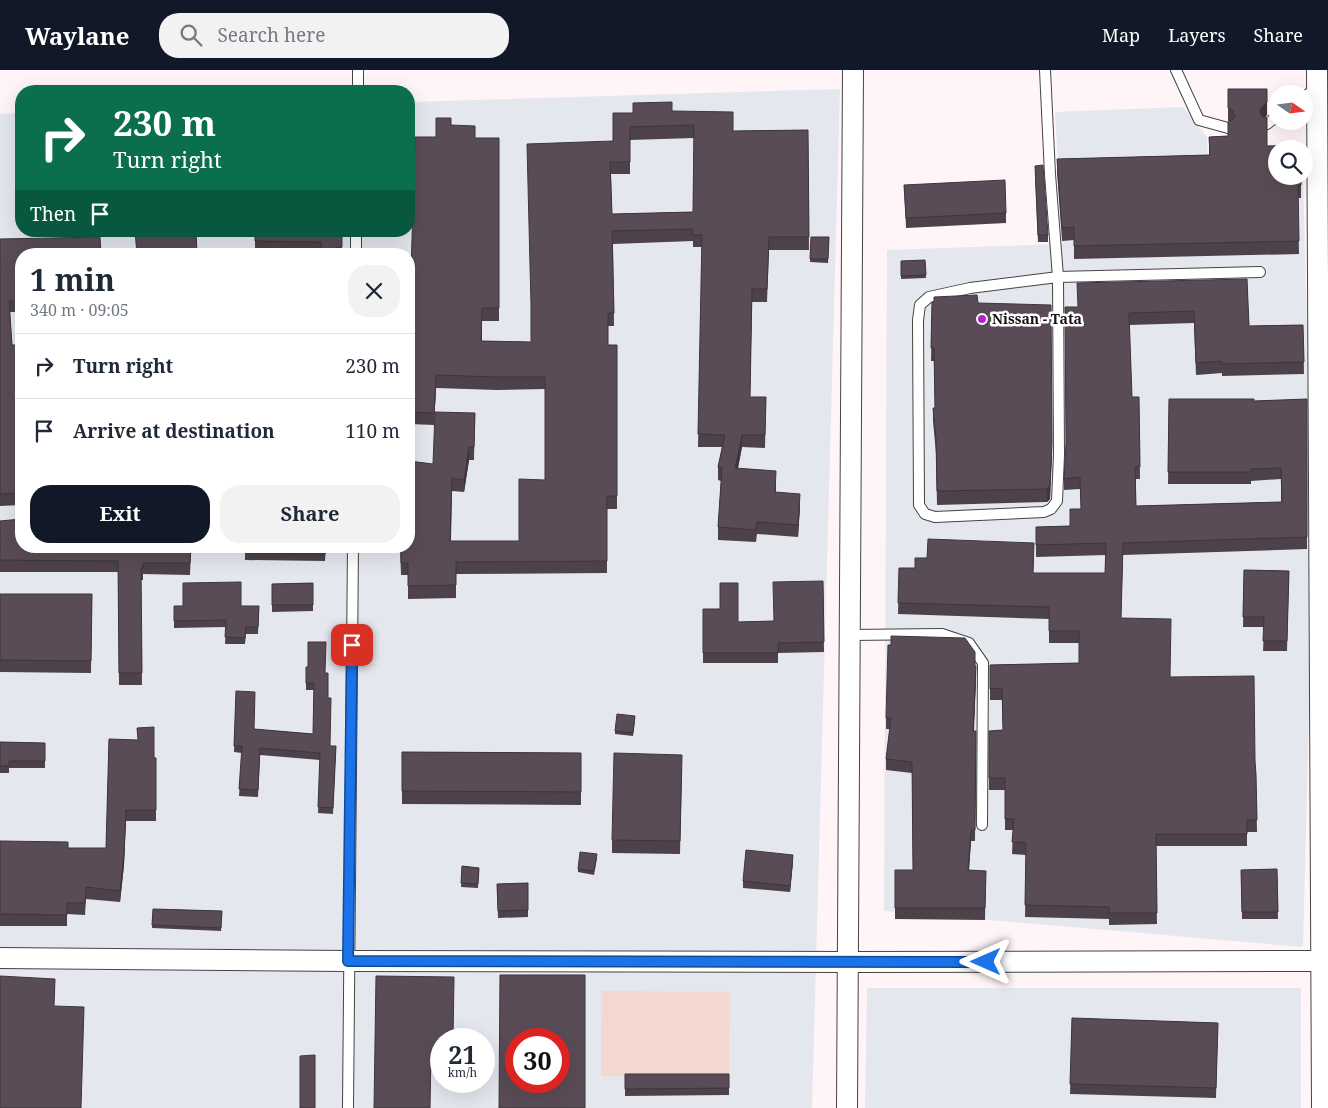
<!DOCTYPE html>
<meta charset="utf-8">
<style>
:root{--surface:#fff;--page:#f2f2f3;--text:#1f2937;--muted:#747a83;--line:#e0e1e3;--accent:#111827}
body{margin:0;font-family:"Noto Serif",serif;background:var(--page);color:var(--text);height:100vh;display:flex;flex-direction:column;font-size:19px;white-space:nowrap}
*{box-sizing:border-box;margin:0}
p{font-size:16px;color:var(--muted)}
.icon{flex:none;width:28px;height:28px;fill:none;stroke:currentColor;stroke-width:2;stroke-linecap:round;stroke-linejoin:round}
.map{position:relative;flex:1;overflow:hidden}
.details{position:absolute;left:15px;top:178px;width:400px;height:305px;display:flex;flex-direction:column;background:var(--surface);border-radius:20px;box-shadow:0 5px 20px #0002}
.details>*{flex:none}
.guide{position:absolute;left:15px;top:15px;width:400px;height:152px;border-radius:20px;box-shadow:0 5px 20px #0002;background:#0b6e4f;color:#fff;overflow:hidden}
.needle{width:32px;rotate:104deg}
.controls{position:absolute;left:1268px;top:15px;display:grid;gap:10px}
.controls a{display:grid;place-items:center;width:45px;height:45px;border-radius:50%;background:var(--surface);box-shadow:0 5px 20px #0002;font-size:25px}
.speed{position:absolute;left:430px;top:958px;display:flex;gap:10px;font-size:25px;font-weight:700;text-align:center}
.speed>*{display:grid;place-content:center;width:65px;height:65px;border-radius:50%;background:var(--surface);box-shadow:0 5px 20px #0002;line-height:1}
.speed small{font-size:12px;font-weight:400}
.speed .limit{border:8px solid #d22;background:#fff;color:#111}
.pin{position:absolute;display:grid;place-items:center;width:42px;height:42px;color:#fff;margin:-21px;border-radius:10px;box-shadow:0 2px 8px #0006}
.me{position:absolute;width:55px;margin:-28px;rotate:270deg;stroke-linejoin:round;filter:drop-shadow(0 0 4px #0008)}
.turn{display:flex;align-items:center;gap:18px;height:105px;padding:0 15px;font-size:22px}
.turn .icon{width:65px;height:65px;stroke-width:2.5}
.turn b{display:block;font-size:35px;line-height:42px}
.then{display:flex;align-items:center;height:48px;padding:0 15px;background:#0003;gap:10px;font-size:19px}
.round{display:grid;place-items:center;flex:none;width:52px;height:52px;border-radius:20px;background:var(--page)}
.summary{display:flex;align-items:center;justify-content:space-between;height:85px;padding:0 15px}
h1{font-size:30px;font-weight:700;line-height:38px}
.cta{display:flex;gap:10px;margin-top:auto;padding:10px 15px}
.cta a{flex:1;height:58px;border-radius:20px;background:var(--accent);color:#fff;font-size:20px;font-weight:700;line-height:58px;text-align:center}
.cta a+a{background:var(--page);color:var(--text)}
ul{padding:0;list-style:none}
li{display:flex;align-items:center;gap:15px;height:65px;padding:0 15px;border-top:1px solid var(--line)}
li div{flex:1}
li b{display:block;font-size:19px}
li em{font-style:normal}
header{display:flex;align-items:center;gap:30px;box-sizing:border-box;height:70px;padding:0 25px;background:var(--accent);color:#fff}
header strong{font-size:24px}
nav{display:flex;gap:28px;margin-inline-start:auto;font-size:18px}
.search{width:350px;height:45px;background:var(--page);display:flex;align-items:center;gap:12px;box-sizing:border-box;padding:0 18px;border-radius:20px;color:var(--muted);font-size:19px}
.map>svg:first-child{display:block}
</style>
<header>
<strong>Waylane</strong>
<div class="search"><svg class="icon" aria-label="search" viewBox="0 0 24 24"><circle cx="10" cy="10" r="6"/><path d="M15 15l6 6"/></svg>Search here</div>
<nav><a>Map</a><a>Layers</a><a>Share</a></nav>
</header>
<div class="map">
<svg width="1328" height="1038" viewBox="0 0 1328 1038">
<rect width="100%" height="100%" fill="#fff4f7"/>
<!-- industrial -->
<g fill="#e5e7ef" fill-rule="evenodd">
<path d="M840,19L812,1038H0V44L21,43V161H409V32ZM21,184H409V476H21ZM441,969H484V1011H441ZM516,969H559V1011H516Z"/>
<polygon points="1183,37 1207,67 1208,91 1276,106 1303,106 1313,484 1303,877 884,841 887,180 1063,174 1055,42"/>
<polygon points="867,918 1301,918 1301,1038 865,1038"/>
</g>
<!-- pitch -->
<polygon fill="#f2d8ce" points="602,921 730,922 729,1007 601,1006"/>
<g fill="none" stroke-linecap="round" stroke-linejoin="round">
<!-- service casing -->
<g stroke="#444" stroke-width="12">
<g id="service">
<polyline points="1045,0 1050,104 1058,207 1059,385 1057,431 1051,439 1044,442 935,447 925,444 919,435 918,250 920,235 929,227 970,218 1058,207 1260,202"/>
<polyline points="1176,0 1199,50 1228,58"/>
<polyline points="358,21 358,0"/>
<polyline points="1304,27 1317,18"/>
<polyline points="1267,54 1276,47"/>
<polyline points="356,184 356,161"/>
<polyline points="849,565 942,564 969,573 983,593 982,755"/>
<polyline points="348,1038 353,476"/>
</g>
</g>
<!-- minor casing -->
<g stroke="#444" stroke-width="22">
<g id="minor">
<polyline points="1317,0 1322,1038"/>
<polyline points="0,888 348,891 848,892 1328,891"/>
<polyline points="847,1038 853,0"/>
</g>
</g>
<!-- service -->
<use href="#service" stroke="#fff" stroke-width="10"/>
<!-- minor -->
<use href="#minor" stroke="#fff" stroke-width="20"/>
</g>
<!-- wall -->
<g fill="#4d414a" fill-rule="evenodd">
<polygon points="1228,19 1267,45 1265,47 1267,76 1301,106 1301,128 1298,128 1299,184 1074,189 1074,170 1062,171 1057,102 1057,89 1209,85 1209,67 1228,66 1229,51 1228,51"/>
<path d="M672,41L733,61L808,60L809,180H769L767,232H752L750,327H766L765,378L742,377L738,399L776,414V422L800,436L798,467L757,464L756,472L718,470V457L721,411L718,410V397L722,377H698L702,177H693V171L613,174L614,256H608V275H617V439H607V503L456,504V528L408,529V505H401L400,476L433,394L475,343L474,390H469L464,422L452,421L451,471H519L545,410V319L497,320L436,318L434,355L409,354V270L436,67L451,55L475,68H499V251H482V271L531,272L613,71L633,43ZM694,68L693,142L612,144L611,104H630V70Z"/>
<polygon points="1035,103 1048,165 1048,172 1038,172"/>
<polygon points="904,115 1006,143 1006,153 906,158"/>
<polygon points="255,161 342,161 342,184 321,184 321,181 255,181"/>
<polygon points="811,167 829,167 828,193 810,192"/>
<polygon points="0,169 21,184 21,242 10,242 12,275 21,275 21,435 0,436"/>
<polygon points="925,190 926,208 901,209 901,191"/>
<polygon points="1247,209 1249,256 1303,255 1304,304 1222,306 1222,303 1196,305 1194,253 1129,255 1132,327 1139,327 1140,409 1136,409 1136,436 1281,432 1281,409 1251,411 1251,414 1168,414 1169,329 1254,331 1307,329 1307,479 1123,485 1121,548 1171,607 1255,691 1256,705 1257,762 1247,762 1247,776 1156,776 1157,854 1109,855 1109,849 1025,847 1026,785 1012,784 1013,760 1005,760 1005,720 989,720 989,661 1003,660 1002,630 990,630 990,595 1079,593 1079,573 1049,573 1049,549 898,544 899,498 915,498 927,488 1034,485 1033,503 1105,503 1106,485 1036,487 1036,457 1070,456 1081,439 1080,419 1064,420 1064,409 1077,237"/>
<polygon points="932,232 978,233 1052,385 1050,429 1047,432 937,435 936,383 933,351 933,338 935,338 934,291 931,291"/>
<polygon points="0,451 21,476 197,476 197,482 191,482 190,505 143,504 143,510 141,510 142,615 119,615 118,502 0,502"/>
<polygon points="245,476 326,476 325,491 245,490"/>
<polygon points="1244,500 1289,501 1287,581 1263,581 1264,557 1243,557"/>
<polygon points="823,511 824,582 778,583 778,593 703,593 703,539 738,552 774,551"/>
<polygon points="313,513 313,541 272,542 272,514"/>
<polygon points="0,524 92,524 91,603 0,602"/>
<polygon points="174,536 259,536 258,564 246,564 245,574 225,574 226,557 174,558"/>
<polygon points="975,596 976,608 974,661 976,661 975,771 971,771 969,800 986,801 985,850 895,849 895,800 913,800 912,703 886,700 886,689 890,659 886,659 886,648"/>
<polygon points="306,597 325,603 330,676 336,676 333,744 318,743 320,690 260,685 258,727 239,726 242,683 234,682 236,621 254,659 313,664 314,620 306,620"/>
<polygon points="635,649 633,666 615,664 615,661"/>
<polygon points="109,669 156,688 156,751 126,751 124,795 120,832 86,829 85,845 67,844 67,856 0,856 0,771 68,778 106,778"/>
<polygon points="0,672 45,673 45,698 9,698 9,703 0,703"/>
<polygon points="402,682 581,683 581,735 402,734"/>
<polygon points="682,698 680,784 612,783 612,770"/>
<polygon points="597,788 594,805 578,802 578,799"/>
<polygon points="793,791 790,822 743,818 743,811"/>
<polygon points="462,796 479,798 478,818 461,817"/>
<polygon points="1277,799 1278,849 1242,849 1241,800"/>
<polygon points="528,813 528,847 498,848 497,814"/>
<polygon points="153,839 222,841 221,861 152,858"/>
<polygon points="1072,948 1218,953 1216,1028 1070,1024"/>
<polygon points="441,969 441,994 431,994 374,1038"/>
<polygon points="625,1004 729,1004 729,1025 625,1026"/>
</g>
<!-- shaded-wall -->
<g fill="#3f353c">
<polygon points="1267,32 1267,45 1261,51 1260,42 1261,38"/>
<polygon points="436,305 436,318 434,355 434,343"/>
<polygon points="742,365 742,377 735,411 735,398"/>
<polygon points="1052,372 1050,429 1047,432 1047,419"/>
<polygon points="469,377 469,390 464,422 464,410"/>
<polygon points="800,424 800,436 798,467 798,455"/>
<polygon points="976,596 976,608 973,673 973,661"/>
<polygon points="126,740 124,795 120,832 120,821"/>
<polygon points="971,760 971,771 968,812 968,800"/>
<polygon points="793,785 793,791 790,822 790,816"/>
</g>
<!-- building -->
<g fill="#5a4c56" stroke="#3f353c" fill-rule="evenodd">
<polygon points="1228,19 1267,19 1267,32 1261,38 1260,42 1262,46 1267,48 1267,76 1300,75 1300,79 1276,79 1276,106 1301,106 1301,115 1298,115 1299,171 1074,176 1074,157 1062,158 1057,89 1210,85 1209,67 1228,66 1228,52 1232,50 1235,46 1233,41 1228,38"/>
<path d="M672,32V41L733,42V61L808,60L809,167H769L767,219H752L750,327H766L765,365H742L735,398L776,401L775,422L800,424L798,455L757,452L756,460L718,457L722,398L718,397L725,365L698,364L702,165H693V159L612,161L614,243H608V275H617V426H607V491L456,492V515L408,516V493H401V476H409V391L433,394L435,342L475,343L474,377H469L464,410L452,408L450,471H519V409L545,410V307H497L436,305L434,343L409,342V270L415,67H436V48H451V55L475,56V68H499V238H482L481,271L531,272V235L527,74L613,71V43H633V33ZM694,55L693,142L612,144L610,92H630V57Z"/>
<polygon points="1043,95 1048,165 1038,165 1035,96"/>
<polygon points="1005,110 1006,143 906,148 904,115"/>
<polygon points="135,161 196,161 197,184 137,184"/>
<polygon points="255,161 342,161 342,177 337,177 337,184 321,184 321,172 255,171"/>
<polygon points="100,167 101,184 21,184 21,231 9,231 12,275 21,275 21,423 0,424 0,169"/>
<polygon points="811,167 829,167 828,189 810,189"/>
<polygon points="925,190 926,205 901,206 901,191"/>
<polygon points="1247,209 1249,256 1303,255 1304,292 1222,294 1222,291 1196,293 1194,241 1129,243 1132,327 1139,327 1140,397 1135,397 1136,436 1282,432 1281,398 1251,399 1251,402 1168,402 1169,329 1254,329 1254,331 1307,329 1307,467 1123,473 1121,548 1171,549 1170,607 1254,606 1255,691 1256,705 1257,750 1247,750 1247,764 1156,764 1157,843 1109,843 1109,837 1025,835 1026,773 1012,772 1014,749 1005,749 1005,708 989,708 989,661 1003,660 1002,618 990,619 990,595 1079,593 1079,561 1049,561 1049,537 898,533 899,498 915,498 915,488 927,488 928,469 1034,473 1033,503 1105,503 1106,473 1036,475 1036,457 1070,456 1070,439 1081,439 1080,407 1064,409 1066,373 1065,237 1078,237 1077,213"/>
<polygon points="977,225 978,233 1051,235 1052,372 1050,415 1047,419 937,421 936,369 933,338 935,338 934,278 931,278 932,232 934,232 934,227"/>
<polygon points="21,449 21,476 191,476 190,493 143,493 143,498 141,498 142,603 119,603 118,491 0,490 0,451"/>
<polygon points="245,476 326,476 325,484 245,483"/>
<polygon points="1244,500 1289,501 1287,571 1263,571 1264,547 1243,547"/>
<polygon points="823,511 824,572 778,573 778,583 703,583 703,539 720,539 720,513 738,513 738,552 774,551 773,512"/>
<polygon points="241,512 241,536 259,536 258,557 246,557 245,568 225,567 226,550 174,551 174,536 183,536 183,513"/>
<polygon points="313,513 313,535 272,535 272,514"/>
<polygon points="0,524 92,524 91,591 0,590"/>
<polygon points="891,566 965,568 975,582 975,596 976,596 973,661 976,661 975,760 971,760 968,800 986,801 985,838 895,838 895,800 913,800 912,692 886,689 891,648 886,648 888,575 891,575"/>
<polygon points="308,572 326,572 325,603 328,603 328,628 331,628 330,676 336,676 333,738 318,737 320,683 260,678 258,720 239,719 242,676 234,676 236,621 255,622 254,659 313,664 314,613 306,613 306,597 308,597"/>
<polygon points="617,644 635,646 633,663 615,661"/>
<polygon points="154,657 154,688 156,688 156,740 126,740 124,783 120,821 86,817 85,833 67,833 67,845 0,844 0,771 68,772 68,778 106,778 109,669 138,670 137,658"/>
<polygon points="0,672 45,673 45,691 9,691 9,696 0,696"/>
<polygon points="402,682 581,683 581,722 402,721"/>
<polygon points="614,683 682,685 680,771 612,770"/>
<polygon points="746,780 793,785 790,816 743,811"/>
<polygon points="580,782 597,784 594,801 578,799"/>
<polygon points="462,796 479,798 478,814 461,813"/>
<polygon points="1277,799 1278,842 1242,842 1241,800"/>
<polygon points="528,813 528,840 498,841 497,814"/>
<polygon points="153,839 222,841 221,858 152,855"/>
<path d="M500,905H585V1038H499ZM516,969H559V1011H516Z"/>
<polygon points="0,906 55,909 54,936 84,937 81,1038 0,1038"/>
<polygon points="376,906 454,907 453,969 441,969 441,981 431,981 430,1038 374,1038"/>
<polygon points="1072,948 1218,953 1216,1018 1070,1014"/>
<polygon points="315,985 315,1038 300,1038 300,986"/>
<polygon points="625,1004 729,1004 729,1018 625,1019"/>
</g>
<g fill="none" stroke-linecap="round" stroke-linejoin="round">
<!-- route casing -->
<g stroke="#114b97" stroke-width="12">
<polyline id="route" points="352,575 348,891 986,892"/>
</g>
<!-- route -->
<use href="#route" stroke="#1a73e8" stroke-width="9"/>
</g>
<!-- markers -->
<circle fill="#b323c6" stroke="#fff" stroke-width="2" cx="982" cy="249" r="5"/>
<g text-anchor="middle" stroke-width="5" stroke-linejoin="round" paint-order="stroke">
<!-- poi labels -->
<g font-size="14" font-weight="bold" fill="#111" stroke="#fff" text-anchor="start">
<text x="992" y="254">Nissan - Tata</text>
</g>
</g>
</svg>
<div class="controls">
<a><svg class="needle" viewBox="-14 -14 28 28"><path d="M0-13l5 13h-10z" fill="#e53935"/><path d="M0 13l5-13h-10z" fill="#747a83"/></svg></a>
<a><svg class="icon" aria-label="search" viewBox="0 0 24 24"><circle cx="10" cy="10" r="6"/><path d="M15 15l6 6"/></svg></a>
</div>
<div class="speed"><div>21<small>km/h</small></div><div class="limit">30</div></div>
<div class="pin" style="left:352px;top:575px;background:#d93025"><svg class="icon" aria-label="arrive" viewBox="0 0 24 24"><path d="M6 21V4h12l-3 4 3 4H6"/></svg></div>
<svg class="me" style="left:986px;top:892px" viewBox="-20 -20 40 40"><path d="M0-17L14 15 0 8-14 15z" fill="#1a73e8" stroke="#fff" stroke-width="4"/></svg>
<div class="guide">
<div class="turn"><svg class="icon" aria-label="right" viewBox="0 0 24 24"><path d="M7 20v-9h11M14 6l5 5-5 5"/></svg><div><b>230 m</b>Turn right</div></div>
<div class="then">Then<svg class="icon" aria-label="arrive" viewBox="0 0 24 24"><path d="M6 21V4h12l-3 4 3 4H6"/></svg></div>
</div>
<section class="details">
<div class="summary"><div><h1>1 min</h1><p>340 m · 09:05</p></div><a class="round"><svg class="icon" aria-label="close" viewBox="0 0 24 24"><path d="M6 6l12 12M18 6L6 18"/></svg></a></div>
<ul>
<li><svg class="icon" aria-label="right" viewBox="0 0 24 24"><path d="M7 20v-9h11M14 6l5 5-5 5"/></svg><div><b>Turn right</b></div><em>230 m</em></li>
<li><svg class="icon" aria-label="arrive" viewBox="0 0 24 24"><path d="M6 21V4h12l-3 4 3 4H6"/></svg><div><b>Arrive at destination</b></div><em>110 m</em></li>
</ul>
<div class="cta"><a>Exit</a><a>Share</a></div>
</section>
</div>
